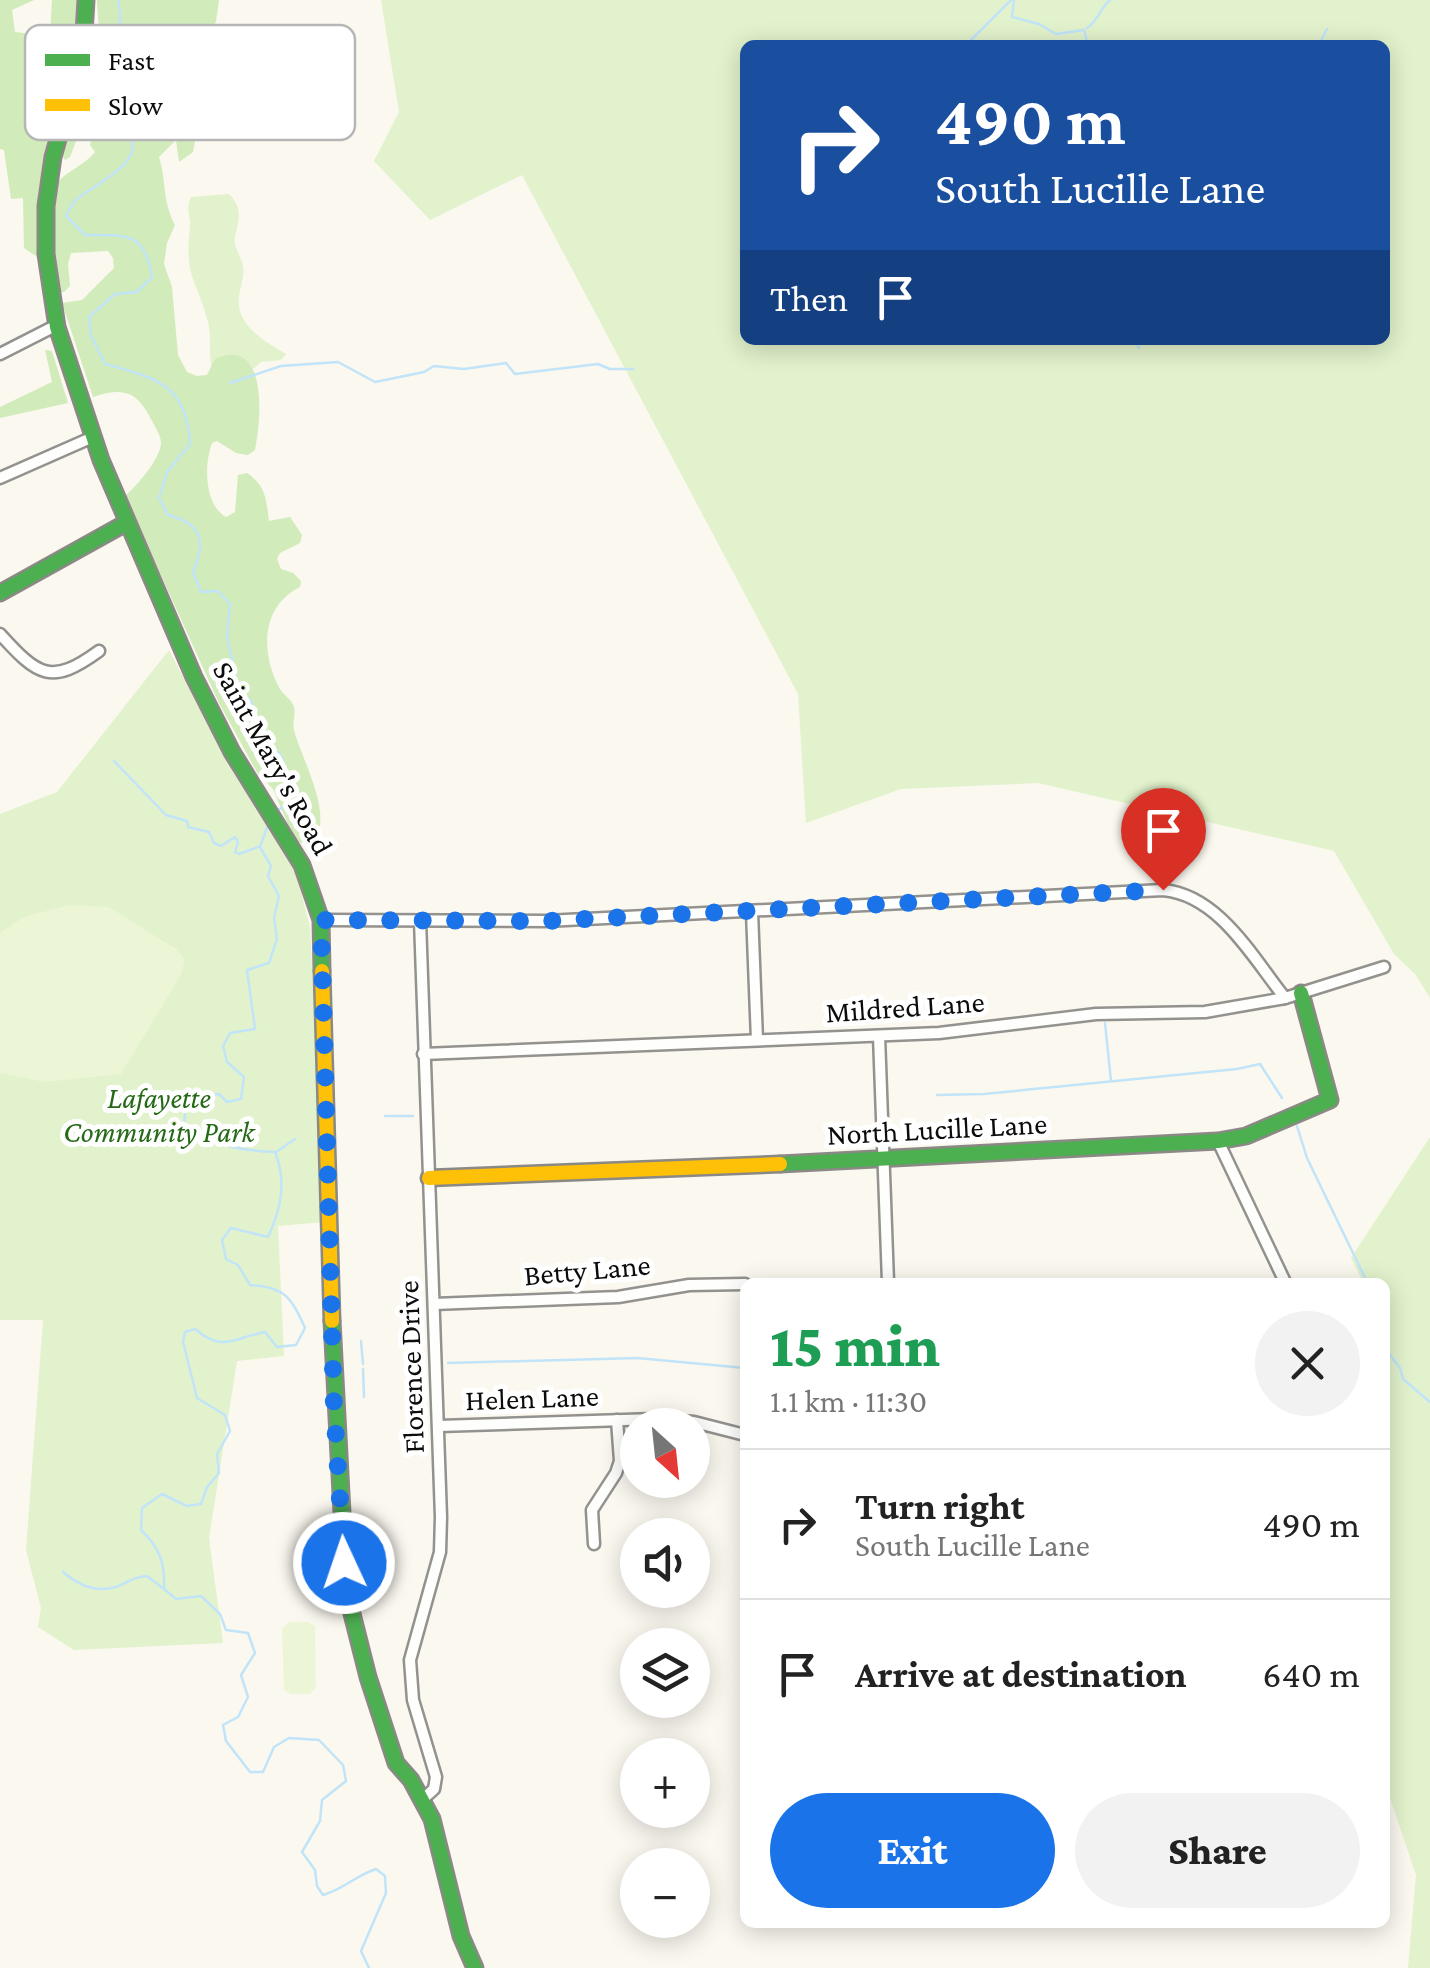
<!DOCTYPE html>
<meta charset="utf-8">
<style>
:root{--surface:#fff;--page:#f2f2f2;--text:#222;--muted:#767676;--line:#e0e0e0;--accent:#1a73e8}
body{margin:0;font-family:"Crimson Pro",serif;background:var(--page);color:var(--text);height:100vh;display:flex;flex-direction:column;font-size:38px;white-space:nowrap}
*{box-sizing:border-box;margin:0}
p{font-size:32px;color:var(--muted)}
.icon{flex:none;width:55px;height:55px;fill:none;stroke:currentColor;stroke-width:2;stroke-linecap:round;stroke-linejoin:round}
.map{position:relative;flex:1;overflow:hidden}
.panel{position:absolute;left:740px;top:1278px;width:650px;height:650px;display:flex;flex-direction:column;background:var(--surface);border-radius:15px;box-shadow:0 5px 25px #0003}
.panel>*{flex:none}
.hud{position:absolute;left:740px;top:40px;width:650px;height:305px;border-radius:15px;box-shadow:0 5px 25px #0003;background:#1a4fa0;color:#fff;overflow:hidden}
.needle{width:65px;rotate:153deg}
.controls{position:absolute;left:620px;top:1408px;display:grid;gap:20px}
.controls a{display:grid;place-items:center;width:90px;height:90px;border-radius:50%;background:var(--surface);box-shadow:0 5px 25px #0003;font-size:50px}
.pin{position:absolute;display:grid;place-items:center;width:85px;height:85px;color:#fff;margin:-102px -42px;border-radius:50% 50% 50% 0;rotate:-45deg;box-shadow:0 0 10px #0007}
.pin .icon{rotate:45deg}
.me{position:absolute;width:110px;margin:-55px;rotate:357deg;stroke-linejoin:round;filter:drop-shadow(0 0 8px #0008)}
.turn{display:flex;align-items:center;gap:35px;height:210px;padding:0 30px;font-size:45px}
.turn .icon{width:130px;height:130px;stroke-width:2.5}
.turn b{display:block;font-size:70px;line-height:85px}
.then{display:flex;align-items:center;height:95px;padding:0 30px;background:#0003;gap:20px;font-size:38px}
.round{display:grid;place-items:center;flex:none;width:105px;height:105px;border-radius:52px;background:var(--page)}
.head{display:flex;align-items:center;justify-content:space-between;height:170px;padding:0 30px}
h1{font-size:60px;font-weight:800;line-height:75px;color:#1e9e55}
.button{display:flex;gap:20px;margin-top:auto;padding:20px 30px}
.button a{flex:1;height:115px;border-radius:60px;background:var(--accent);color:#fff;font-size:40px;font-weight:800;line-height:115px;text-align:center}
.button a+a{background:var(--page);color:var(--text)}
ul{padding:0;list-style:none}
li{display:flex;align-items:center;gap:30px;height:150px;padding:0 30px;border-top:2px solid var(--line)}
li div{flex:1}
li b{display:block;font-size:38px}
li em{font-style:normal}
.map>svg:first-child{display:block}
</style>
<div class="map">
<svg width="1430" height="1968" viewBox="0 0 1430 1968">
<rect width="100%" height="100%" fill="#faf8ef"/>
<!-- green -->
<g fill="#e2f2cc" fill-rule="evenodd">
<path d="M381,0H1430V998L1415,974L1394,954L1334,851L1038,783L901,789L806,823L798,694L522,175L430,220L374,161L399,112ZM745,45H1385V340H745Z"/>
<path d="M229,194C243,208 239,219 235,237C233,247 241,256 243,266C245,277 240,287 239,297C235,325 266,342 286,354L281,360L261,362L253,369L250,364L215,359L212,370C208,353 212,338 208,322C197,280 184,277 190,228C191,216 185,209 191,197Z"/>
<polygon points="169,650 234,774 263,817 297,876 310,927 324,1222 278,1226 284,1356 237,1361 209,1538 223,1643 74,1650 38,1627 41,1608 26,1550 43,1320 0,1320 0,814 57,792"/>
<polygon points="1430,1137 1430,1968 1408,1968 1416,1875 1385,1783 1385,1282 1363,1282 1351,1258"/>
</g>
<!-- forest -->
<g fill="#d1ebba">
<path d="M0,0H34L12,10L15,32L50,36L52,0H82C85,28 75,58 65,84L38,92L34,97L42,128L50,135L38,194L40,253L36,256L24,248L23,198L11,199L4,150L0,149Z"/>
<path d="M97,0H219L216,21L203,56L204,90L193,152L179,162L176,140L159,157C167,184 162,200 175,225L167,243L164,264L172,287L178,355L187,372L197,376L207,375L215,359C269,335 261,422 255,450L248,455L236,453L217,441L212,443C204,464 204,505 226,517L235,512L238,475L247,473C266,486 266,499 269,521L290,517L302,535L300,543L280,553L277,559L281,569L293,573L301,581L300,587C261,606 260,653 280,689C284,696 292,699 294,707C296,714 292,723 294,730C301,759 340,825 308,845L295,841L273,789L258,774L219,703L125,496C136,487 161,458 161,443C161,435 155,427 152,421C137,391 124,387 93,397L62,303L82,300L114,268L113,258L108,251L71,253L68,264L70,286L64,292H60C55,266 41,204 58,182C68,170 85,165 95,152L90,145L93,134L89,132L76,141L70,157L65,160L60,152L99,32Z"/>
<polygon points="45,350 52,351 68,403 0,418 0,407 52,382"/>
</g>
<!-- pitch -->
<g fill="#ecf6d7">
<polygon points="69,905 109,907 176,949 185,960 181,975 121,1074 44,1082 0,1073 0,933 24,917"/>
<polygon points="289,1622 308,1622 315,1626 316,1687 310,1694 291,1694 284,1690 282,1629"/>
</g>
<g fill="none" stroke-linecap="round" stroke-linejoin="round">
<!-- stream -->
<g stroke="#c1e4f9" stroke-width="2.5">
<path d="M118,0C121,12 119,24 122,37L111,50L102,85C110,102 120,117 129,133C148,165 90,185 74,202C72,204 68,213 66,216L85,235C125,235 145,231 152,277L137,292L115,294L89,317L91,336L105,364C156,378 187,384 190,444L167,472L159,498L168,515C203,524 206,542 193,572L201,592L218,591L230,604L227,637L239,691L251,701L267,746L279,753L284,763C281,778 290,788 289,804L276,811"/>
<polyline points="1014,0 1012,17 1039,24 1056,34 1084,30 1088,45"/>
<path d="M1087,28C1098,21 1101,7 1110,0"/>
<polyline points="966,45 1011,0"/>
<polyline points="1319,45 1327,29"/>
<polyline points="1385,292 1385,293"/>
<polyline points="1026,340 1026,344"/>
<polyline points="1134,340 1139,348"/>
<polyline points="230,383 281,366 338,362 375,382 424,372 434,366 464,369 506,363 515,374 598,364 610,369 633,369"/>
<polyline points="114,761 166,815 187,821 188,827 209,832 214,843 221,846 235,837 238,842 235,852 239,854 258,847"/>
<path d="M269,821L260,847L271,866L268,876L279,896L274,918L277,939L269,963L247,970L255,1029L230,1033L223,1046L227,1062L244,1077L241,1099L227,1102L219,1094L187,1097L184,1124C210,1145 242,1151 275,1152C287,1182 281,1209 268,1237L231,1228L222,1240L226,1259L238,1265L250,1285C285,1287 291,1297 305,1328L296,1345L277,1347L265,1332C233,1338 223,1353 195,1329L185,1332L183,1342L197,1398L225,1415L230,1431L217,1454L219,1473L207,1487L201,1504L187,1506L162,1494L142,1508L141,1530C160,1548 165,1563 164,1589L176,1599L201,1596L220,1614L226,1630L248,1633L255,1653L241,1675L248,1697L238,1717L223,1725L226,1741L250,1772H263L274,1747L289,1738L319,1740L343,1765L346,1781L322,1800L320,1821L302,1852L315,1870L317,1886L323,1895C344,1889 355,1876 376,1869L385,1876L386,1893L361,1951L369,1968"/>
<polyline points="1105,1023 1111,1081"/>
<polyline points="937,1095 984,1094 1237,1069 1260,1064 1282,1098"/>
<polyline points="385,1116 413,1116"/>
<polyline points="1297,1126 1307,1158 1367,1282"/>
<polyline points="276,1152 295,1139"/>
<polyline points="1385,1319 1389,1327 1387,1351 1400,1368 1403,1379 1430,1402"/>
<polyline points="361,1341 363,1364"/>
<polyline points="448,1363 637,1358 745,1368"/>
<polyline points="363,1369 364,1397"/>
<path d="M63,1572C77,1584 96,1593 116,1587C130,1582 129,1578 147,1576L164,1589"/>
</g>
<!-- street casing -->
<g stroke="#93928e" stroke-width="15">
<g id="street">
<polyline points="0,354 57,325"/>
<polyline points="0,478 93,437"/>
<path d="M0,634C38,676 51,686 99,651"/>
<polyline points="752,912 757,1040"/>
<path d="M321,920L546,921L1163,890C1219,895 1253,958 1285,998"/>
<polyline points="420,920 441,1517 440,1552 410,1660 413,1700 436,1777 434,1789 423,1799"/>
<polyline points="879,1036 888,1282"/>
<polyline points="423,1054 939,1033 1096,1014 1205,1012 1285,998 1384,967"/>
<polyline points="1218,1141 1285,1282"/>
<polyline points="434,1304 618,1297 689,1285 745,1284"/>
<polyline points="439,1426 655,1419 694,1422 745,1435"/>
<polyline points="594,1544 592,1510 616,1473 620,1461 617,1420"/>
</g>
</g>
<!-- fast casing -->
<g stroke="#8a8985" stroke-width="19">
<g id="fast">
<polyline points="86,0 83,51 53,157 46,206 46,254 57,327 101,460 194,677 232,752 302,865 321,920 322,971"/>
<polyline points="0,593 126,523"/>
<polyline points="780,1164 1218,1141 1246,1136 1330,1100 1301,993"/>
<polyline points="332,1321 346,1590 368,1677 396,1763 411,1780 432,1819 461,1936 475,1968"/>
</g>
</g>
<!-- slow casing -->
<g stroke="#8a8985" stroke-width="19">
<g id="slow">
<polyline points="322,971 332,1321"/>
<polyline points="429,1178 780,1164"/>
</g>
</g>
<!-- street -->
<use href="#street" stroke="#fefefd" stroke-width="10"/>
<!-- fast -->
<use href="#fast" stroke="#4caf50" stroke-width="14"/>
<!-- slow -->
<use href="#slow" stroke="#ffc107" stroke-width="14"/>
</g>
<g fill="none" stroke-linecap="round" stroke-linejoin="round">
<!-- route -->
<polyline stroke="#1a73e8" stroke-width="18" stroke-dasharray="0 32.4" points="344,1563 334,1407 321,920 546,921 1163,890"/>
</g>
<g text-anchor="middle" stroke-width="10" stroke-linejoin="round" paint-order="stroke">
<!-- street labels -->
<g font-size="30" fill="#0c0c0c" stroke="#fff">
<text transform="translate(273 758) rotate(61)" y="10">Saint Mary's Road</text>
<text transform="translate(905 1007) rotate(-4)" y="10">Mildred Lane</text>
<text transform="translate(937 1129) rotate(-3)" y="10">North Lucille Lane</text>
<text transform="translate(587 1270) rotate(-5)" y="10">Betty Lane</text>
<text transform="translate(411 1367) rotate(-92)" y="10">Florence Drive</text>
<text transform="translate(532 1398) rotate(-2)" y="10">Helen Lane</text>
</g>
<!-- park labels -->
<g font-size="30" font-style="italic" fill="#256916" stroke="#fff">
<text x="159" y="1108">Lafayette<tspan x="159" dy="34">Community Park</tspan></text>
</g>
</g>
<!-- legend -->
<rect x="25" y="25" width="330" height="115" rx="15" fill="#fff" stroke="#b6b6b6" stroke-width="2.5"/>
<rect x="45" y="54" width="45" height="12" fill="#4caf50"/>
<rect x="45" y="99" width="45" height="12" fill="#ffc107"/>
<g font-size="28" fill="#0c0c0c">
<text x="108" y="70">Fast</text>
<text x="108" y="115">Slow</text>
</g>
</svg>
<div class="controls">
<a><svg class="needle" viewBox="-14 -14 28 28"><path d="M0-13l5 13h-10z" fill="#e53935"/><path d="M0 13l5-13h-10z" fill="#767676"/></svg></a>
<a><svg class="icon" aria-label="sound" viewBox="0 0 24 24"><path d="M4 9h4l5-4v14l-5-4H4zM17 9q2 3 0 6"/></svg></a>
<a><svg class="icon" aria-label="layers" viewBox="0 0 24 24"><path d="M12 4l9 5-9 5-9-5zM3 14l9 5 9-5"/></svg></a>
<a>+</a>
<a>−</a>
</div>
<div class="pin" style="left:1163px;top:890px;background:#d93025"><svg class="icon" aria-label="arrive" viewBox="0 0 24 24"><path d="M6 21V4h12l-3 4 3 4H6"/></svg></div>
<svg class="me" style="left:344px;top:1563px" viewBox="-20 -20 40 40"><circle r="17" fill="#1a73e8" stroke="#fff" stroke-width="3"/><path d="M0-11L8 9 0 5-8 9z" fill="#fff"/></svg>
<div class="hud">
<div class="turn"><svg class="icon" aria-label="right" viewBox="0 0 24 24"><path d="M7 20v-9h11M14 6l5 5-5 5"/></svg><div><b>490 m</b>South Lucille Lane</div></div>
<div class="then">Then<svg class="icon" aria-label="arrive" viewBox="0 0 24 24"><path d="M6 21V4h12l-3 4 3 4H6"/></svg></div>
</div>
<section class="panel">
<div class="head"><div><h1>15 min</h1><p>1.1 km · 11:30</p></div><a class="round"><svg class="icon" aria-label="close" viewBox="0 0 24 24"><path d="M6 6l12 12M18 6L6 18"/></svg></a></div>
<ul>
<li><svg class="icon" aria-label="right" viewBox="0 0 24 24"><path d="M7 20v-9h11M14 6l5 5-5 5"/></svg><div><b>Turn right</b><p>South Lucille Lane</p></div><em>490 m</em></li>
<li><svg class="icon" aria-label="arrive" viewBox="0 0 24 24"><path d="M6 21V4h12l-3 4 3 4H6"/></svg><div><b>Arrive at destination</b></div><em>640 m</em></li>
</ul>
<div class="button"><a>Exit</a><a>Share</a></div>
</section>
</div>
